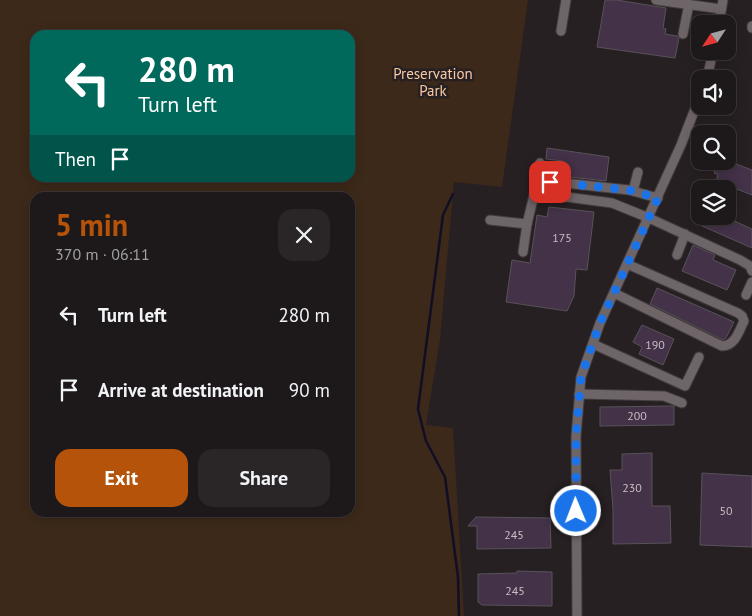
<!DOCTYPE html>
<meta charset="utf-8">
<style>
:root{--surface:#1d181a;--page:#2a2527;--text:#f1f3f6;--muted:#a0a0a2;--line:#3b3739;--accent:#b45309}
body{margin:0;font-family:"PT Sans",sans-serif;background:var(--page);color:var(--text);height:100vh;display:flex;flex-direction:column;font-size:19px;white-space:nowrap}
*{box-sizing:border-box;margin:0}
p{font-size:16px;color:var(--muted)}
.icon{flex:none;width:28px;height:28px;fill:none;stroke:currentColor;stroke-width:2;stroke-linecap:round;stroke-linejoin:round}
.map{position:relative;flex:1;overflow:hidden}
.sheet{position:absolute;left:30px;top:192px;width:325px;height:325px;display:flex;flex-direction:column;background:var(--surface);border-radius:15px;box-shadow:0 2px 12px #0003,0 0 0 1px var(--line)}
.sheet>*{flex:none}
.hud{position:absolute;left:30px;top:30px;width:325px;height:152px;border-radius:15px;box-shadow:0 2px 12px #0003,0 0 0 1px var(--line);background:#00695c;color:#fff;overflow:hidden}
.needle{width:32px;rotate:234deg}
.tools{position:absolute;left:691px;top:15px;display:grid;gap:10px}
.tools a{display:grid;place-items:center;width:45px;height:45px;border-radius:10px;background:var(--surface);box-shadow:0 2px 12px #0003,0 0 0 1px var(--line);font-size:25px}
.pin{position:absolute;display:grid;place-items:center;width:42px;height:42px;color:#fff;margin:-21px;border-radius:10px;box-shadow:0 2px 8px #0006}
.me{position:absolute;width:55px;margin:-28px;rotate:359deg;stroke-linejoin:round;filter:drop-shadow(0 0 4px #0008)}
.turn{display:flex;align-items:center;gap:18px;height:105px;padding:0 25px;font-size:22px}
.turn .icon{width:65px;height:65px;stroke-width:2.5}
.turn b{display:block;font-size:35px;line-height:42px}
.then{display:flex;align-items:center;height:48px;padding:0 25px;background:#0003;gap:10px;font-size:19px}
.round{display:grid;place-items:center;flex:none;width:52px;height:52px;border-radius:15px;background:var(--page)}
.head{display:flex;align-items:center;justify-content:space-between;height:85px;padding:0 25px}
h1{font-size:30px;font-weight:600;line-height:38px;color:var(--accent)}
.action{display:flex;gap:10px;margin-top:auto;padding:10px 25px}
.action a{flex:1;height:58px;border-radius:15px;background:var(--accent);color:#fff;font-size:20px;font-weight:600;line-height:58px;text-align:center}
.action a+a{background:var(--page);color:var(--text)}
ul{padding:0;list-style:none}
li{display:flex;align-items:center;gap:15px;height:75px;padding:0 25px}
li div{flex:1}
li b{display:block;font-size:19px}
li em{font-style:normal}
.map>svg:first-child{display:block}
</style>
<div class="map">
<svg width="752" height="616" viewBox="0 0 752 616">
<rect width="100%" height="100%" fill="#272023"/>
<!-- green -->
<path fill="#3c2919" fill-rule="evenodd" d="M0,0H528L502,187L454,182L440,339L426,425L453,428L464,616H0ZM35,35H350V178H35ZM35,198H350V512H35Z"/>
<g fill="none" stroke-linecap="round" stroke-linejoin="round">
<!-- stream -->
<polyline stroke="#110e25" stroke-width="2.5" points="453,194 443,215 418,409 426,441 445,477 458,577 459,616"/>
</g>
<!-- building -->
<g fill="#443248" stroke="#585259">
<polygon points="605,0 617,0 666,8 663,28 666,29 665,34 677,36 679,38 675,58 597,47"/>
<polygon points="547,148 609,157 606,181 561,176 563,161 546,159"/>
<polygon points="724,161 728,161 752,170 752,195 716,181 718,175 714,173 717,166 721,167"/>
<polygon points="549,207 594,212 587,270 576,269 574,296 567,311 506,302 512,260 530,263 537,215 547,217"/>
<polygon points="706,216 723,216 752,229 752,248 702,226"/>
<polygon points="693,245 715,255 713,260 736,270 727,290 682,271"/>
<polygon points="657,288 734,322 726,338 723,340 650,304"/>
<polygon points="642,325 674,339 663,365 639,354 642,347 633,342"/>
<polygon points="600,407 674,406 674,425 600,426"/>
<polygon points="652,453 652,506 670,506 671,543 613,544 613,509 610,470 622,470 622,454"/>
<polygon points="702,473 752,476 752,547 700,545"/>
<polygon points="476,517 550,518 551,548 477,549 477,526 468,526"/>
<polygon points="517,571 552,572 552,606 482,605 478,602 478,574 517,573"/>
</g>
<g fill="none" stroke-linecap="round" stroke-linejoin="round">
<!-- minor casing -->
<g stroke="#423c3e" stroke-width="11">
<g id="minor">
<polyline points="656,0 721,9"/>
<polyline points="719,24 723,0"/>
<polyline points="752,28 752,26"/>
<polyline points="561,31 566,0"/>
<polyline points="683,34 689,4"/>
<polyline points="707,79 713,51"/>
<polyline points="537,180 540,163"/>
<polyline points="633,191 638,172"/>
<polyline points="534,195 537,180 629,190 658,198"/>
<polyline points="490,220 527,224"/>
<polyline points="523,252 527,224 534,195 559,196 612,203 649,218 740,260 750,266 752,271"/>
<polyline points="677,255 685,234"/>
<path d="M614,293L722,346C735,346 739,331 744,321L742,316L738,313L627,264"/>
<polyline points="746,295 752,282"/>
<polyline points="593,344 685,386 699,357"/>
<polyline points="579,394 664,396 682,403"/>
<polyline points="577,616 576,436 581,377 600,323 681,145 700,96"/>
</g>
</g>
<!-- minor -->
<use href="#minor" stroke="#6e6568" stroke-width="9"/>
</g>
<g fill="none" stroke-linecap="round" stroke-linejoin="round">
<!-- route -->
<polyline stroke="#1a73e8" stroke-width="9" stroke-dasharray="0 16.2" points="550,182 629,190 658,198 600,323 581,377 576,436 576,511"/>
</g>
<g text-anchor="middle" stroke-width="5" stroke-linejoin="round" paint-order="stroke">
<!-- number labels -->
<g font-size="12" fill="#c6bec4">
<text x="562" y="242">175</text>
<text x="655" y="349">190</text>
<text x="637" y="420">200</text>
<text x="632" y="492">230</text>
<text x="726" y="515">50</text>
<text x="514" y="539">245</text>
<text x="515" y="595">245</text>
</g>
<!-- park labels -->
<g font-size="15" fill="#f9c9a2" stroke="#272023">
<text x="433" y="79">Preservation<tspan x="433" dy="17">Park</tspan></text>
</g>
</g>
</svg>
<div class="tools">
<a><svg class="needle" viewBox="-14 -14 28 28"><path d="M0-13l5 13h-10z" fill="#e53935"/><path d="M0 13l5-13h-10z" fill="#a0a0a2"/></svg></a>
<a><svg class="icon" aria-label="sound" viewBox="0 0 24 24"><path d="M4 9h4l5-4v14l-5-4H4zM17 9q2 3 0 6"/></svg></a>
<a><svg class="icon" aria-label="search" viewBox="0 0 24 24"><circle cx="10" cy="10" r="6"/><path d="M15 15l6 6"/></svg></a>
<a><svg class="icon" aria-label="layers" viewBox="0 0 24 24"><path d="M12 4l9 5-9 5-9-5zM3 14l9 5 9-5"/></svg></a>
</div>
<div class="pin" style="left:550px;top:182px;background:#d93025"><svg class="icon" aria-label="arrive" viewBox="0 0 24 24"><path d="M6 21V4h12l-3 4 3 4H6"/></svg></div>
<svg class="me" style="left:576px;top:511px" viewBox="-20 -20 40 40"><circle r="17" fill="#1a73e8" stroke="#fff" stroke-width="3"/><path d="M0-11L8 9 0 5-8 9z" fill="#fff"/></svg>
<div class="hud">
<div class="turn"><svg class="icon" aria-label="left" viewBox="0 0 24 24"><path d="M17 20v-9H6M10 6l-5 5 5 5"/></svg><div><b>280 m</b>Turn left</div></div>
<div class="then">Then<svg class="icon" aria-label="arrive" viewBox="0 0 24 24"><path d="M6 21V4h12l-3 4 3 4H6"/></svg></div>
</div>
<section class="sheet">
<div class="head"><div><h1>5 min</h1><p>370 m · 06:11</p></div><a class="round"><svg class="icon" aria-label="close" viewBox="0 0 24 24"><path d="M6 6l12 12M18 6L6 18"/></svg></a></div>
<ul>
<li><svg class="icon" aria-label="left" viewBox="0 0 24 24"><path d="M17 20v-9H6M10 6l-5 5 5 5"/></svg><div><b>Turn left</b></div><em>280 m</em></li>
<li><svg class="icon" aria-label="arrive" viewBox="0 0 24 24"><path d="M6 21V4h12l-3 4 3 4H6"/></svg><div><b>Arrive at destination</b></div><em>90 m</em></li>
</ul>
<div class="action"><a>Exit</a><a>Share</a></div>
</section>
</div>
